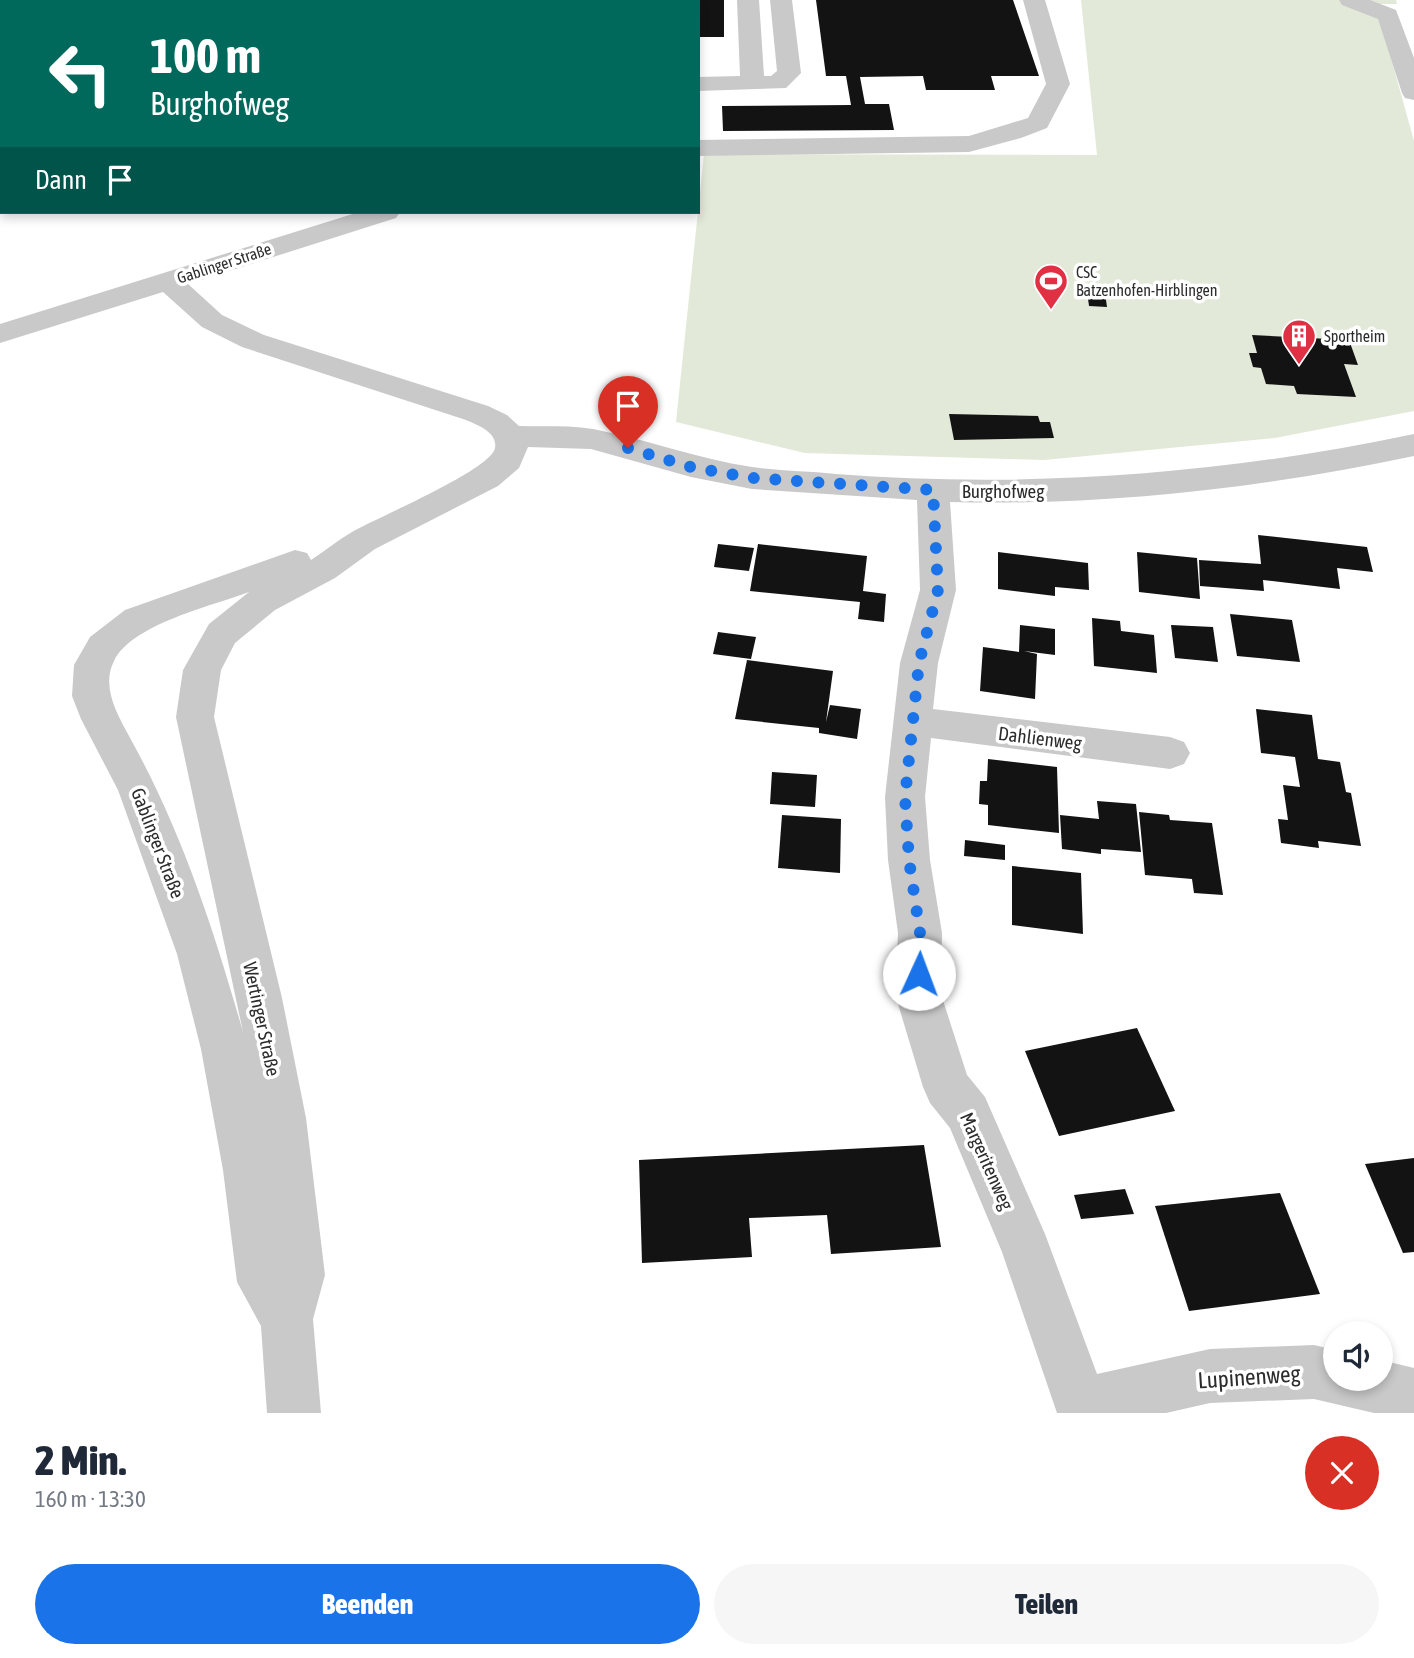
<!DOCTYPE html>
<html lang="de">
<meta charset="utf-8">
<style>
:root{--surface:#fff;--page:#f6f6f7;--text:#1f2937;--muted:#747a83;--accent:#1a73e8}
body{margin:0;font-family:"Asap Condensed",sans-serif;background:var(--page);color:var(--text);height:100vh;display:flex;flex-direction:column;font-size:26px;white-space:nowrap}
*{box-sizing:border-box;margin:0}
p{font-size:23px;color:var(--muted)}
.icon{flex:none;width:38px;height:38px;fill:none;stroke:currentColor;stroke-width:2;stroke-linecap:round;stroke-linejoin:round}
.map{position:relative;height:1413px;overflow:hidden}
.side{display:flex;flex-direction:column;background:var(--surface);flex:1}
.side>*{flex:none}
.hud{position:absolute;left:0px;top:0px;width:700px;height:214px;box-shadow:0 4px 10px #0003;background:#00695c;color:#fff;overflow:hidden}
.controls{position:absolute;left:1323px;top:1321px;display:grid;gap:14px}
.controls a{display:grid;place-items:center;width:70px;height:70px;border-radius:50%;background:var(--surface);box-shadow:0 4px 10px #0003;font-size:35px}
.pin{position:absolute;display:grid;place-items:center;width:60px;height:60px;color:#fff;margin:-72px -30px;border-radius:50% 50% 50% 0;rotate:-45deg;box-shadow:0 0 7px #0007}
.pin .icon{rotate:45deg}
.me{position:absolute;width:77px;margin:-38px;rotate:2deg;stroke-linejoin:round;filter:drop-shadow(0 0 5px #0008)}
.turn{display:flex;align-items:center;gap:24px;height:147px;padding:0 35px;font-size:32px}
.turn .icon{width:91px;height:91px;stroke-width:2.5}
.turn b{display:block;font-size:49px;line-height:60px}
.then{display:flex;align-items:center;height:66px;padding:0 35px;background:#0003;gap:14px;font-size:26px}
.round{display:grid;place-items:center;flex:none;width:74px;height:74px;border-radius:37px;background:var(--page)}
.head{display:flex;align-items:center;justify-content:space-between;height:119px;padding:0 35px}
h1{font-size:42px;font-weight:800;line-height:52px}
.cta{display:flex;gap:14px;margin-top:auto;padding:14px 35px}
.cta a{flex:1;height:80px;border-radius:42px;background:var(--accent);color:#fff;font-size:28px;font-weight:800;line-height:80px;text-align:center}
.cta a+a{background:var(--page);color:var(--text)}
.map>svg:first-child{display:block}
</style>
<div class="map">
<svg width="1414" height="1413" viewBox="0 0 1414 1413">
<rect width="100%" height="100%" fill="#fff"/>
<!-- green -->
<polygon fill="#e2e9d9" points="1081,0 1396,0 1397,4 1376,4 1414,141 1414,411 1275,438 1044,460 805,453 676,422 704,154 1097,155"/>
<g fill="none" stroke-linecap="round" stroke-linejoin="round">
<!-- stream -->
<rect fill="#c5dce9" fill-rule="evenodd" x="396" y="0" width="8" height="2"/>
</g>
<!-- building -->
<g fill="#131313">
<rect x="698" y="0" width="26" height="37"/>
<polygon points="816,0 1013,0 1039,76 991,76 995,90 926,90 923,76 860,77 865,104 889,104 894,130 723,131 722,106 851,105 846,76 826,76"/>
<polygon points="1087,291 1105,293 1107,307 1089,306"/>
<polygon points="1252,335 1349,340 1358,365 1344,364 1356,397 1297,394 1294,386 1266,384 1261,368 1253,367 1249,353 1257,353"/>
<polygon points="949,414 1038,416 1040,422 1050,422 1054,438 954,440"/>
<polygon points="1258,535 1367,547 1373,572 1337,568 1340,589 1263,580 1264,591 1200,586 1199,560 1261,564"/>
<polygon points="718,544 754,548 749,571 714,567"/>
<polygon points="758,544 867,556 863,591 886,594 884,622 858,619 860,602 750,591"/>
<polygon points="998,552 1088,563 1089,590 1055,587 1055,596 998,589"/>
<polygon points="1137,552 1197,558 1200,599 1139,592"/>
<polygon points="1230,614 1292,620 1300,662 1237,656"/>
<polygon points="1092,618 1120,621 1121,631 1154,635 1157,673 1094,666"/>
<polygon points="1020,625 1055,629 1055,655 1024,651 1037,654 1035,699 980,691 983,647 1019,652"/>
<polygon points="1171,625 1213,627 1218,662 1175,658"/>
<polygon points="718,632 756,637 751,659 713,654"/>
<polygon points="747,660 833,671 826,722 830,705 861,709 857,739 819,733 819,728 735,719"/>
<polygon points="1256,709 1312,715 1318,759 1340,762 1346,792 1351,793 1361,846 1318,841 1319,848 1281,843 1278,819 1288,820 1283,785 1300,787 1295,757 1261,753"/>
<polygon points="988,759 1057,767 1059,833 988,825 988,805 979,804 980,781 987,781"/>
<polygon points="772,772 817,775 815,807 770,804"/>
<polygon points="1097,801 1136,804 1141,852 1101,849 1101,854 1062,849 1060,815 1099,819"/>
<polygon points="1139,812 1169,815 1170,820 1212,823 1223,895 1194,893 1192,879 1145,875"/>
<polygon points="782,815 841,819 840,873 778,868"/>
<polygon points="965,840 1005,845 1005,860 964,856"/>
<polygon points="1012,866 1081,873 1083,934 1012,925"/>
<polygon points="1137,1028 1175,1111 1059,1136 1025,1051"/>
<polygon points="924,1145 941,1247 831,1254 827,1215 749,1218 752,1257 642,1263 639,1160"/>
<polygon points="1414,1158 1414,1252 1403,1253 1365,1164"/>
<polygon points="1125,1189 1134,1214 1081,1219 1074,1195"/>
<polygon points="1280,1193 1320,1294 1189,1311 1155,1206"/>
</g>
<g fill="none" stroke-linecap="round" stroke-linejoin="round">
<!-- minor -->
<g fill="#c9c9c9" fill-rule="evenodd">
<polygon points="628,0 650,0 627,2"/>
<polygon points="737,0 759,0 764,76 771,76 777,71 770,0 792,0 801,73 786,88 698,91 698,77 740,76"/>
<polygon points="1023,0 1045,0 1070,84 1047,128 1021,138 969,152 698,156 698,140 969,136 1028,118 1046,84"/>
<polygon points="1339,0 1370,0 1396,10 1414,58 1414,100 1405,98 1402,93 1378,19 1342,5"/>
<path d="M359,212H400L396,218L188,284L222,315L264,335L488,406L507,415L519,426C543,427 569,425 593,429C646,439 697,459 752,467C780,471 808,471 836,474C1029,489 1225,474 1414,434V456C1263,488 1105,506 950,502L956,590L938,663L933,709L1170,737L1184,742L1190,753L1184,764L1170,769L931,738L925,797L930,860L942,933L941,994L967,1075L985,1097L1045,1234L1097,1374L1210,1349L1314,1345L1335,1350V1379H1381V1360L1414,1368V1413H1374L1314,1399L1210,1403L1166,1413H1057L1002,1252L950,1128L930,1103L923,1087L895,994L898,933L888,860L885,797L900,663L920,590L917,500L752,489L691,477L591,449L528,447L519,468L498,486L375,549L335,578L275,610L235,643L221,670L214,717L282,998L306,1118L325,1275L313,1319L321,1413H267L261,1326L237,1282L223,1170L201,1049L177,954L118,790L81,719L72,696L74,665L90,637L125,610L295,550L307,553L311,560C325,551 338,540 352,532C376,518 491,470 495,448C498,432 477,425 466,420L242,347L202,327L163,292L0,343V324ZM249,592L209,624L183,670L176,717L243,1032C214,930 181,829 129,736C117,714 101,686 114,661C132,624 212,606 249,592Z"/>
</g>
</g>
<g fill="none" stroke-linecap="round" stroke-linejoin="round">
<!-- route -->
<polyline stroke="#1a73e8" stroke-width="12" stroke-dasharray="0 21.6" points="628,448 691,467 752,478 933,490 938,590 919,663 905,797 909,860 920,933 919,974"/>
</g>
<!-- icons -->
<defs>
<g id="stadium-pin" transform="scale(1.75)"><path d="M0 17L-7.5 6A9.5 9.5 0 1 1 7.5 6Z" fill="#df3143" stroke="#fff"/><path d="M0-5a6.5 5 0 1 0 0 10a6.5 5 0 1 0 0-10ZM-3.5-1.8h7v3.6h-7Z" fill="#fff"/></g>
<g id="building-pin" transform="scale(1.75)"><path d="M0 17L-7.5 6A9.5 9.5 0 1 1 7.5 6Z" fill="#df3143" stroke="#fff"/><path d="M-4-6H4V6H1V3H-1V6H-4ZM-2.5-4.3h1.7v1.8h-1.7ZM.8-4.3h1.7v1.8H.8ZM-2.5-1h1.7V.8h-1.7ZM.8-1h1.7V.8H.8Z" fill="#fff"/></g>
</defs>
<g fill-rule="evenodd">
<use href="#stadium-pin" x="1051" y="281"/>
<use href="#building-pin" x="1299" y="336"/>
</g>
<g text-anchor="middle" stroke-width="7" stroke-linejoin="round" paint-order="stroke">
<!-- far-street labels -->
<g font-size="16" fill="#2c2c2c" stroke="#fff">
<text transform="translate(224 263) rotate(-18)" y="6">Gablinger Straße</text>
</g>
<!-- far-poi labels -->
<g font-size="16" fill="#2c2c2c" stroke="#fff" text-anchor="start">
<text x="1076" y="278">CSC<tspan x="1076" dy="18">Batzenhofen-Hirblingen</tspan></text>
<text x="1324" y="342">Sportheim</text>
</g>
<!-- street labels -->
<g font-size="19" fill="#2c2c2c" stroke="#fff">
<text x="1003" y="498">Burghofweg</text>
<text transform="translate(1040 738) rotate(7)" y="7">Dahlienweg</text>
<text transform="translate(158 843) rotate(69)" y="7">Gablinger Straße</text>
<text transform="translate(262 1019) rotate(78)" y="7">Wertinger Straße</text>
<text transform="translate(987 1161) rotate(66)" y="7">Margeritenweg</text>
</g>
<!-- near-street labels -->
<g font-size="23" fill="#2c2c2c" stroke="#fff">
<text transform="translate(1249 1377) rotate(-4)" y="8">Lupinenweg</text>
</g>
</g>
</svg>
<div class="controls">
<a><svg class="icon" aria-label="sound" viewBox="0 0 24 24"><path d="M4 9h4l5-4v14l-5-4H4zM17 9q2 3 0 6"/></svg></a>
</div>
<div class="pin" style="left:628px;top:448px;background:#d93025"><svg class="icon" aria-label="arrive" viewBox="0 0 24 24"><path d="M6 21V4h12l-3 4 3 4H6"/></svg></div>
<svg class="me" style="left:919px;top:974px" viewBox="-20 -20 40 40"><circle r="19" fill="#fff"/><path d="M0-13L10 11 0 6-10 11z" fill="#1a73e8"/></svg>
<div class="hud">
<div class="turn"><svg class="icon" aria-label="left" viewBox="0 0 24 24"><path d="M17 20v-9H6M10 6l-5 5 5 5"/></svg><div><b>100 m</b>Burghofweg</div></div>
<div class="then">Dann<svg class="icon" aria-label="arrive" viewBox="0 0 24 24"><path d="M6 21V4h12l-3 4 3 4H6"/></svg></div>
</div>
</div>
<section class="side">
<div class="head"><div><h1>2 Min.</h1><p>160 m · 13:30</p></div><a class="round" style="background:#d93025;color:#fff"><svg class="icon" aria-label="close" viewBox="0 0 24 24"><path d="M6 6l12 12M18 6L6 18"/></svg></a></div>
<div class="cta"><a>Beenden</a><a>Teilen</a></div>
</section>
